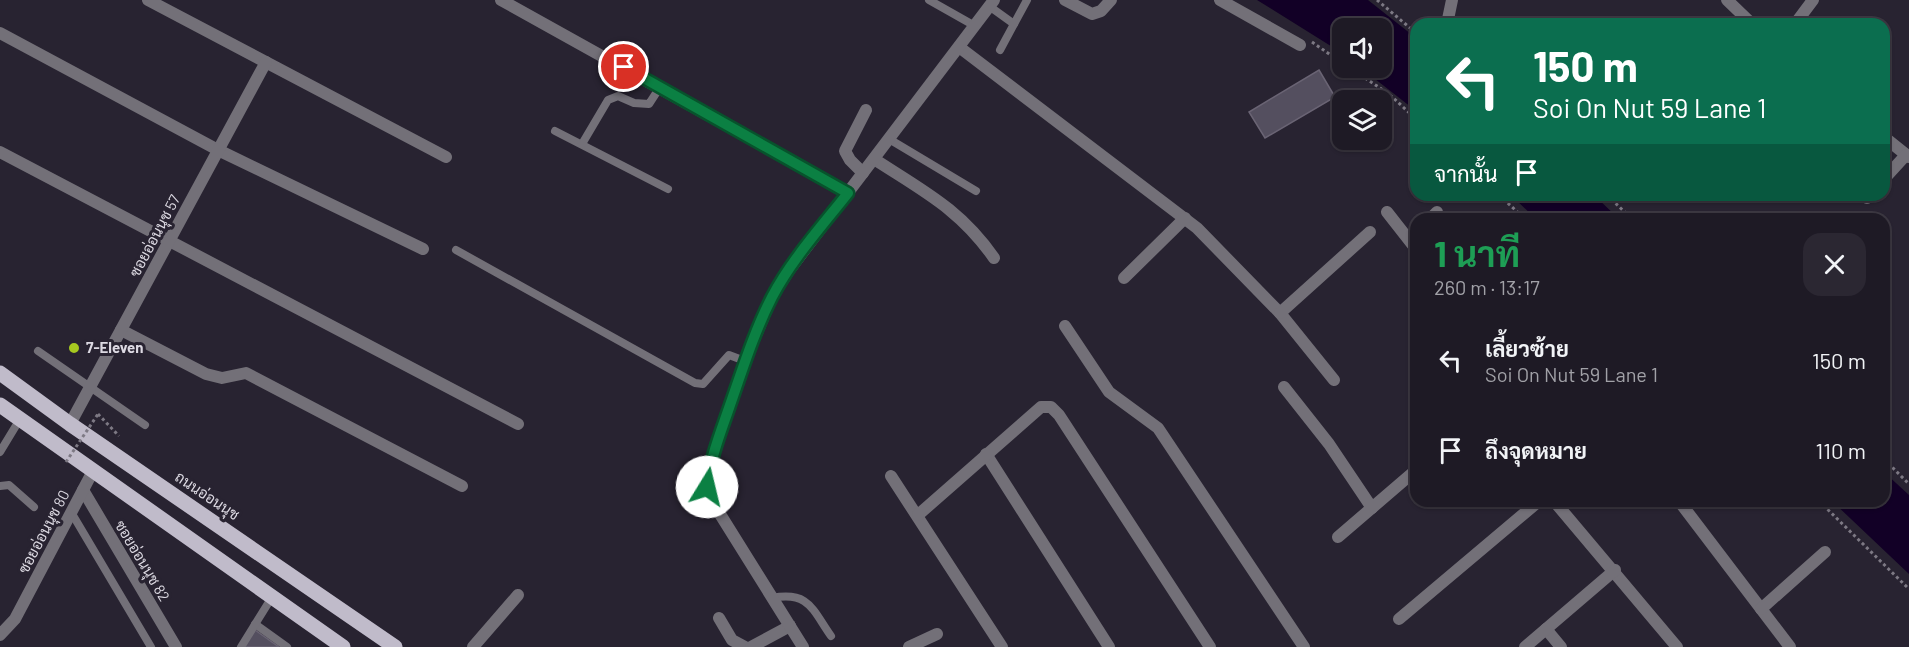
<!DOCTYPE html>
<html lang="th">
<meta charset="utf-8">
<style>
:root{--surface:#1e1a25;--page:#2b2732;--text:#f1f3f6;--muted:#a1a1a7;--line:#3c3842}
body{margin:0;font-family:Barlow,Sarabun,sans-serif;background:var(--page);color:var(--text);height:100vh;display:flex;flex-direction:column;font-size:22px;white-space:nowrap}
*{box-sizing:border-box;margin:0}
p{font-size:20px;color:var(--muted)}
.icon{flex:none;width:33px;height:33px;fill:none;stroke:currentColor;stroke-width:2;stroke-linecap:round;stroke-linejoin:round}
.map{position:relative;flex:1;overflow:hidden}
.side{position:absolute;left:1410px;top:213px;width:480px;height:294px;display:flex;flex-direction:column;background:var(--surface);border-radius:18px;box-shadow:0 2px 4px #0004,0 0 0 2px var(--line)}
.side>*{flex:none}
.top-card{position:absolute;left:1410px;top:18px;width:480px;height:183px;border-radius:18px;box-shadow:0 2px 4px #0004,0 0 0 2px var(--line);background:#0b6e4f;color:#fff;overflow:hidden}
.controls{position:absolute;left:1332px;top:18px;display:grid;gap:12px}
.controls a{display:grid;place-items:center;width:60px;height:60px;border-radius:12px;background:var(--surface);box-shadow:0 2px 4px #0004,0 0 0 2px var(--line);font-size:30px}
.pin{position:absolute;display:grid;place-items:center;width:51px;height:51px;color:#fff;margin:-26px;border:3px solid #fff;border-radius:50%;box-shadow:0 2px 6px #0007}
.me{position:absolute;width:66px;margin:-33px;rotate:9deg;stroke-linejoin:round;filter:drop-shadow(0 0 4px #0008)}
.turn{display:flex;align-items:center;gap:21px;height:126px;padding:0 24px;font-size:27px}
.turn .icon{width:78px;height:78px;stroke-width:2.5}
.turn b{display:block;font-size:42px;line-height:51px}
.then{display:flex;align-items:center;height:57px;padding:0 24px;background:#0003;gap:12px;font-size:22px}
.round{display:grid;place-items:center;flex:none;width:63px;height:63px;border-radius:18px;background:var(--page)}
.summary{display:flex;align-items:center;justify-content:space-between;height:102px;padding:0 24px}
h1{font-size:36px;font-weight:700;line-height:45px;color:#1e9e55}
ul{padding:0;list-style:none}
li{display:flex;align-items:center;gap:18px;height:90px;padding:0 24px}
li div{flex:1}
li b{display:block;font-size:22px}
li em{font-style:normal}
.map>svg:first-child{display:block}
</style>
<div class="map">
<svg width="1909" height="647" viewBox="0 0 1909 647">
<rect width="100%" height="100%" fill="#282331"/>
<!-- water -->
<g fill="#120026">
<polygon points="1257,0 1368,0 1416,38 1416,111 1361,68 1382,68 1382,28 1342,28 1342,53"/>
<polygon points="1511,195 1594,195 1619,219 1536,219"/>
<polygon points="1884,472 1909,495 1909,574 1832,501 1884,501"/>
</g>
<!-- building -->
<g fill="#544f5f" stroke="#6a6474" stroke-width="1.5">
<polygon points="1319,70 1335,97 1265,138 1249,112"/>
<polygon points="255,630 279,647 244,647"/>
</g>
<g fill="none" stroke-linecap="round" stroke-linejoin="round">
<!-- path -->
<g stroke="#7d7984" stroke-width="3" stroke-dasharray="3 3" stroke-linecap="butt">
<polyline points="1377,0 1416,33"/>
<polyline points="1312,42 1342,63"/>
<polyline points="1350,68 1389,94 1416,119"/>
<polyline points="1499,195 1525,219"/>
<polyline points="1607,195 1632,219"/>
<polyline points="98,414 119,436"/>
<polyline points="1884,459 1909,484"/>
<polyline points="1819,501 1909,589"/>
</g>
<!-- lane -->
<g stroke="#737078" stroke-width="8">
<polyline points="929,0 975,26"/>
<polyline points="989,6 1014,24"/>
<polyline points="1000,50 1027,0"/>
<polyline points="555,131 668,189"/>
<polyline points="889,139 976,191"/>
<polyline points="582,144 608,100 618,96 634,103 649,104 660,87"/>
<polyline points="456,250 695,383 703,384 729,355 745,361"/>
<polyline points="38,351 145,425"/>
<polyline points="0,452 20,419"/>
<polyline points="0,486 9,485 34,507"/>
<polyline points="71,512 151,647"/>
<path d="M772,598C809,591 812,609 831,636"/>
<polyline points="255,624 287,647"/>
<polyline points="241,647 272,597"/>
</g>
<!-- street -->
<g stroke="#737078" stroke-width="12">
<polyline points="148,0 446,157"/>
<polyline points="501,0 848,193"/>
<polyline points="1065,0 1092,14 1101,11 1111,0"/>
<polyline points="1220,0 1300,45"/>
<polyline points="1727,0 1752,24"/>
<polyline points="1447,24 1452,0"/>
<polyline points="1795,24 1813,0"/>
<polyline points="0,33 218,150 423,249"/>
<polyline points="959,47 1197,228 1280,313 1334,380"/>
<polyline points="1884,137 1909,157"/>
<polyline points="0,152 518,424"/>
<path d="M874,159C923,191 960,209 994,258"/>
<polyline points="863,173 850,160 845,151 866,110"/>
<polyline points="1884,179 1906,155"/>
<polyline points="1867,198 1870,195"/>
<polyline points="1387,212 1416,249"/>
<polyline points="1430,219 1437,212"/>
<polyline points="1124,278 1185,218"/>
<polyline points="1280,313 1370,232"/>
<polyline points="1065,326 1109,392 1158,428 1304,647"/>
<polyline points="121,330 206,374 222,378 246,373 462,486"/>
<polyline points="1284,387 1329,444 1372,508"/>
<polyline points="70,424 266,62"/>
<polyline points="986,454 1109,647"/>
<polyline points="891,476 1002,647"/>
<polyline points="83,490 176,647"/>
<polyline points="1554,501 1677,647"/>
<polyline points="1679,501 1790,647"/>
<polyline points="918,515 1041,407 1051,407 1059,415 1210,647"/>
<polyline points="1338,537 1416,470"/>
<polyline points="1761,609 1825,552"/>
<polyline points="719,618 732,640 745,647"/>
<polyline points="1399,619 1539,501"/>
<polyline points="1546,629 1561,647"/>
<polyline points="0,635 15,619 93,471"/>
<polyline points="473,647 518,595"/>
<polyline points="751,647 790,626"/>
<polyline points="803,647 715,506 707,487 709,466 745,361 772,297 790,269 994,0"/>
<polyline points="909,647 937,634"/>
<polyline points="1525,647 1615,570"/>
</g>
<!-- primary -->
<g stroke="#c0bbca" stroke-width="15">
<polyline points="0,373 70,424 395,647"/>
<polyline points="0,405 343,647"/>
</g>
<!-- path-bridge -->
<polyline stroke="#7d7984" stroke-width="3" stroke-dasharray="3 3" stroke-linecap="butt" points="66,462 98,414"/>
</g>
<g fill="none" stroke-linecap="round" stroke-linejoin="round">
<!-- route casing -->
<g stroke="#07532c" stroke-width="15">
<path id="route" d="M624,67L848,193C822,226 792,259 772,297C754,332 742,371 729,408C720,434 710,459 707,487"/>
</g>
<!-- route -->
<use href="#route" stroke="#0b8043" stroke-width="10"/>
</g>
<!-- markers -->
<circle fill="#a6c820" stroke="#282331" stroke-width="2" cx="74" cy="348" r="6"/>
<g text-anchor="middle" stroke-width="6" stroke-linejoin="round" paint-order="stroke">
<!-- street labels -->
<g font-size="15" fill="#dcd9e2" stroke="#282331">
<text transform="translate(155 236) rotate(-62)" y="5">ซอยอ่อนนุช 57</text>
<text transform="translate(207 496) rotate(34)" y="5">ถนนอ่อนนุช</text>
<text transform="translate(44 532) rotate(-62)" y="5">ซอยอ่อนนุช 80</text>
<text transform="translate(142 561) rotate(59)" y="5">ซอยอ่อนนุช 82</text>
</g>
<!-- poi labels -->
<g font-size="15" font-weight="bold" fill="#dcd9e2" stroke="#282331" text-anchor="start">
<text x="86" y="353">7-Eleven</text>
</g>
</g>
</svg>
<div class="controls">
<a><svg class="icon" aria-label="sound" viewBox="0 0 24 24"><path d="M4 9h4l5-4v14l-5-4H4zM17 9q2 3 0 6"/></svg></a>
<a><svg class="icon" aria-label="layers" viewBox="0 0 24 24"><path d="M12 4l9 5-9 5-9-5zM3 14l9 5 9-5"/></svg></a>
</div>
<div class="pin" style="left:624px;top:67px;background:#d93025"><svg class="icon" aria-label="arrive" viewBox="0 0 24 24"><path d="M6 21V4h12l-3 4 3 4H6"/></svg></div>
<svg class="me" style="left:707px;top:487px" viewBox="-20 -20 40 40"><circle r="19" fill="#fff"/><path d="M0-13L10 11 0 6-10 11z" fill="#0b8043"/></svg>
<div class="top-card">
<div class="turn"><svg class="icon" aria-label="left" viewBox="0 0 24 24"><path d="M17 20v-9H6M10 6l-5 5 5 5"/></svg><div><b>150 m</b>Soi On Nut 59 Lane 1</div></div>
<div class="then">จากนั้น<svg class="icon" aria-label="arrive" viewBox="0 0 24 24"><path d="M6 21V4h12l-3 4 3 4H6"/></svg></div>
</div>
<section class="side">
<div class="summary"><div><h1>1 นาที</h1><p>260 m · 13:17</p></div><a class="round"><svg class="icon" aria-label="close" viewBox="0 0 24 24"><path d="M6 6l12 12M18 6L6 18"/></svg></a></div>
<ul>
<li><svg class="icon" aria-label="left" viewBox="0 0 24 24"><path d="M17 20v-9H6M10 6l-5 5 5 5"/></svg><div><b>เลี้ยวซ้าย</b><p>Soi On Nut 59 Lane 1</p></div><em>150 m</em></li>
<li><svg class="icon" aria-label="arrive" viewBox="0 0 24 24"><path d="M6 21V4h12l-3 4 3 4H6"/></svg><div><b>ถึงจุดหมาย</b></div><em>110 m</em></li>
</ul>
</section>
</div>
